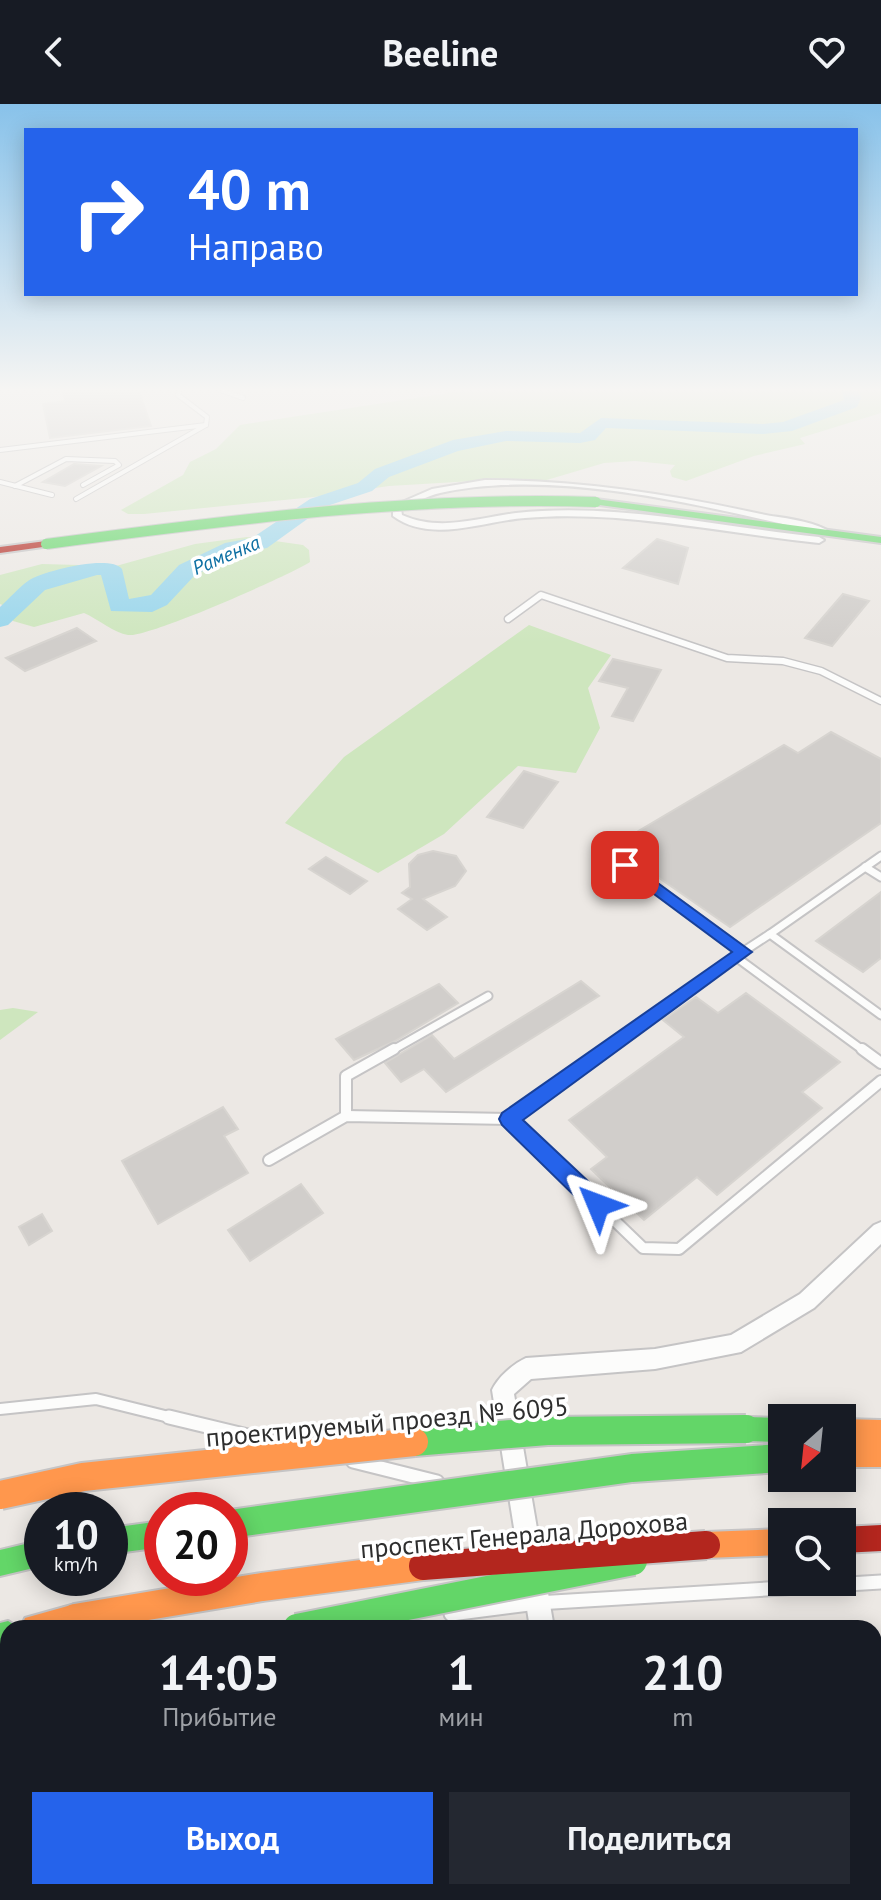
<!DOCTYPE html>
<html lang="ru">
<meta charset="utf-8">
<style>
:root{--surface:#171b24;--page:#242831;--text:#f1f3f6;--muted:#9ea1a6;--accent:#2563eb}
body{margin:0;font-family:"PT Sans",sans-serif;background:var(--page);color:var(--text);height:100vh;display:flex;flex-direction:column;font-size:30px;white-space:nowrap}
*{box-sizing:border-box;margin:0}
p{font-size:26px;color:var(--muted)}
.icon{flex:none;width:44px;height:44px;fill:none;stroke:currentColor;stroke-width:2;stroke-linecap:round;stroke-linejoin:round}
.map{position:relative;flex:1;overflow:hidden}
.details{position:absolute;left:0px;top:1516px;width:882px;height:280px;display:flex;flex-direction:column;background:var(--surface);border-radius:24px 24px 0 0;box-shadow:0 4px 20px #0003}
.details>*{flex:none}
.guide{position:absolute;left:24px;top:24px;width:834px;height:168px;border-radius:0px;box-shadow:0 4px 20px #0003;background:#2563eb;color:#fff;overflow:hidden}
.needle{width:52px;rotate:207deg}
.tools{position:absolute;left:768px;top:1300px;display:grid;gap:16px}
.tools a{display:grid;place-items:center;width:88px;height:88px;border-radius:0px;background:var(--surface);box-shadow:0 4px 20px #0003;font-size:40px}
.speed{position:absolute;left:24px;top:1388px;display:flex;gap:16px;font-size:40px;font-weight:700;text-align:center}
.speed>*{display:grid;place-content:center;width:104px;height:104px;border-radius:50%;background:var(--surface);box-shadow:0 4px 20px #0003;line-height:1}
.speed small{font-size:20px;font-weight:400}
.speed .limit{border:12px solid #d22;background:#fff;color:#111}
.pin{position:absolute;display:grid;place-items:center;width:68px;height:68px;color:#fff;margin:-34px;border-radius:16px;box-shadow:0 4px 12px #0006}
.me{position:absolute;width:88px;margin:-44px;rotate:314deg;stroke-linejoin:round;filter:drop-shadow(0 0 6px #0008)}
.turn{display:flex;align-items:center;gap:28px;height:168px;padding:0 32px;font-size:36px}
.turn .icon{width:104px;height:104px;stroke-width:2.5}
.turn b{display:block;font-size:56px;line-height:68px}
.eta{display:flex;justify-content:space-evenly;align-items:center;height:136px;text-align:center}
.eta b{font-size:48px;font-weight:800;line-height:56px}
.primary-button{display:flex;gap:16px;margin-top:auto;padding:16px 32px}
.primary-button a{flex:1;height:92px;border-radius:0px;background:var(--accent);color:#fff;font-size:32px;font-weight:800;line-height:92px;text-align:center}
.primary-button a+a{background:var(--page);color:var(--text)}
header{display:flex;justify-content:space-between;align-items:center;height:104px;padding:0 32px;background:var(--surface);font-size:36px;font-weight:800}
.map>svg:first-child{display:block}
</style>
<header><svg class="icon" aria-label="back" viewBox="0 0 24 24"><path d="M15 5l-7 7 7 7"/></svg>Beeline<svg class="icon" aria-label="heart" viewBox="0 0 24 24"><path d="M12 20l-8-8c-3-5 5-10 8-4 3-6 11-1 8 4z"/></svg></header>
<div class="map">
<svg width="881" height="1796" viewBox="0 0 881 1796">
<rect width="100%" height="100%" fill="#ece8e4"/>
<!-- green -->
<g fill="#cee6be">
<polygon points="462,287 881,287 881,309 800,334 805,340 754,352 686,377 672,373 670,367 675,361 635,357 604,359 540,378 473,377 389,382 314,393 144,410 128,410 121,406 183,371 190,358 216,345 240,321"/>
<path d="M247,433L303,441L309,446L310,458C290,471 148,534 128,531C114,529 98,515 84,509L34,523L13,517L12,505L0,500V471L42,460L116,462L195,440Z"/>
<polygon points="529,521 611,551 588,584 600,624 576,669 518,662 444,730 378,769 285,719 344,653"/>
<polygon points="13,904 38,908 0,936 0,906"/>
</g>
<g fill="none" stroke-linecap="round" stroke-linejoin="round">
<!-- river -->
<path fill="#99d6ec" fill-rule="evenodd" d="M842,287H858L861,294L857,303L792,327L763,330L606,324L595,336L580,339L506,337L458,347L389,373L372,387L324,403L267,444L239,449L195,471L167,501L152,508L111,507L101,471H97L45,486L8,521L0,523V503C9,495 18,484 28,477C43,467 110,450 122,465L129,495L151,491L179,461L225,439L252,434L310,395L358,379L375,365L453,336L506,327L580,329L601,314L763,320L783,318L844,296Z"/>
</g>
<!-- building -->
<g fill="#d1cecb" stroke="#d7d4d0" stroke-width="2">
<polygon points="63,287 139,287 151,322 50,334 43,300 65,297"/>
<polygon points="74,360 101,362 65,382 43,378"/>
<polygon points="657,435 688,444 678,480 623,464"/>
<polygon points="843,490 869,497 832,542 805,534"/>
<polygon points="77,524 96,537 25,567 6,554"/>
<polygon points="613,555 661,566 633,617 612,612 628,584 599,577"/>
<polygon points="831,628 881,655 881,719 730,823 613,742 784,641 798,649"/>
<polygon points="524,667 558,678 523,724 487,713"/>
<polygon points="433,747 456,752 466,767 455,782 423,795 447,813 427,826 398,805 412,795 402,789 410,783 409,760 418,751"/>
<polygon points="326,753 367,777 350,790 309,765"/>
<polygon points="881,788 881,854 863,868 816,837"/>
<polygon points="581,877 599,892 446,988 424,965 401,978 385,959 432,931 454,955"/>
<polygon points="439,880 458,899 395,937 354,956 336,935"/>
<polygon points="746,889 840,958 802,988 822,1004 717,1091 697,1073 644,1116 591,1065 607,1053 569,1016 684,933 663,916 696,893 718,909"/>
<polygon points="223,1003 238,1025 224,1032 248,1069 158,1120 122,1057"/>
<polygon points="301,1080 323,1109 250,1157 228,1126"/>
<polygon points="42,1110 52,1127 29,1141 19,1123"/>
</g>
<g fill="none" stroke-linecap="round" stroke-linejoin="round">
<!-- street-tunnel -->
<polyline stroke="#c6c3c0" stroke-width="25" stroke-dasharray="25 13" stroke-linecap="butt" points="728,1788 731,1796"/>
<!-- lane-far4 casing -->
<g stroke="#c5c4c5" stroke-width="6">
<g id="lane-far4">
<polyline points="223,287 243,294"/>
<polyline points="0,346 206,321"/>
<polyline points="0,378 52,391"/>
<polyline points="15,382 66,355 115,357 119,361 83,381"/>
<polyline points="76,395 206,321 207,313 178,291 179,287"/>
</g>
</g>
<!-- lane-far3 casing -->
<g stroke="#c5c4c5" stroke-width="9">
<polyline id="lane-far3" points="508,515 541,491 727,554 783,557 821,567 881,597"/>
</g>
<!-- lane-far2 casing -->
<g stroke="#c5c4c5" stroke-width="11">
<g id="lane-far2">
<polyline points="881,752 770,830 881,911"/>
<polyline points="865,763 881,773"/>
<polyline points="602,774 625,761 744,848"/>
<polyline points="741,849 770,830"/>
<polyline points="391,947 488,892"/>
<polyline points="605,947 736,853 864,947"/>
</g>
</g>
<!-- lane-far1 casing -->
<g stroke="#c5c4c5" stroke-width="14">
<g id="lane-far1">
<polyline points="862,945 881,959"/>
<polyline points="346,1012 346,972 394,945"/>
<polyline points="509,1015 607,945"/>
<polyline points="269,1056 346,1012 509,1015 643,1144 679,1145 881,977"/>
<polyline points="0,1305 96,1295 177,1315"/>
</g>
</g>
<!-- lane casing -->
<g stroke="#c5c4c5" stroke-width="17">
<g id="lane">
<polyline points="169,1313 273,1338"/>
<polyline points="353,1357 437,1378"/>
<polyline points="451,1510 537,1499 881,1478"/>
<polyline points="391,1524 410,1518"/>
<polyline points="0,1732 8,1728"/>
</g>
</g>
<!-- street casing -->
<g stroke="#c5c4c5" stroke-width="4">
<g id="street">
<path d="M485,376C579,376 669,390 761,410C781,414 809,416 827,426L822,429C706,403 558,363 440,389C427,392 413,400 401,405L402,411C440,428 477,414 516,409C616,398 720,423 819,433L824,436L819,439C722,429 623,406 525,414C483,417 431,440 393,412V402L432,385Z"/>
<path d="M881,1118V1140L814,1204L741,1248L655,1265L531,1275L514,1290L554,1524H530L492,1286C498,1273 513,1260 526,1254L655,1245L731,1231L800,1190L874,1121Z"/>
</g>
</g>
<!-- fast casing -->
<g stroke="#c5c4c5" stroke-width="4">
<g id="fast">
<polygon points="596,395 881,433 881,439 592,400 592,396"/>
<polygon points="746,1313 783,1314 782,1338 746,1337 737,1334 734,1325 737,1316"/>
<polygon points="162,1417 162,1443 110,1450 110,1424"/>
<polygon points="42,1436 42,1462 0,1472 0,1446"/>
<polygon points="8,1517 19,1524 8,1524 8,1545 0,1547 0,1519"/>
</g>
</g>
<!-- slow casing -->
<g stroke="#c5c4c5" stroke-width="4">
<g id="slow">
<polygon points="842,1315 881,1316 881,1363 842,1363"/>
<polygon points="782,1425 782,1451 706,1454 697,1450 693,1441 697,1432 706,1428"/>
<polygon points="75,1500 85,1504 89,1514 85,1524 21,1524 25,1514"/>
<polygon points="8,1584 8,1614 0,1616 0,1586"/>
</g>
</g>
<!-- jam casing -->
<g stroke="#c5c4c5" stroke-width="4">
<g id="jam">
<polygon points="46,437 51,440 50,442 0,449 0,443"/>
<polygon points="881,1421 881,1447 842,1449 842,1423"/>
</g>
</g>
<!-- lane-far4 -->
<use href="#lane-far4" stroke="#fcfcfb" stroke-width="4"/>
<!-- lane-far3 -->
<use href="#lane-far3" stroke="#fcfcfb" stroke-width="6"/>
<!-- lane-far2 -->
<use href="#lane-far2" stroke="#fcfcfb" stroke-width="7"/>
<!-- lane-far1 -->
<use href="#lane-far1" stroke="#fcfcfb" stroke-width="10"/>
<!-- lane -->
<use href="#lane" stroke="#fcfcfb" stroke-width="13"/>
<!-- street -->
<use href="#street" fill="#fcfcfb" fill-rule="evenodd"/>
<!-- fast -->
<use href="#fast" fill="#63d668" fill-rule="evenodd"/>
<!-- slow -->
<use href="#slow" fill="#ff974d" fill-rule="evenodd"/>
<!-- jam -->
<use href="#jam" fill="#b3261e" fill-rule="evenodd"/>
<!-- rail casing -->
<g stroke="#dfdfe1" stroke-width="12">
<g id="rail">
<polyline points="874,1775 881,1774"/>
<polyline points="781,1796 817,1788"/>
</g>
</g>
<!-- rail -->
<use href="#rail" stroke="#fff" stroke-width="9" stroke-dasharray="28" stroke-linecap="butt"/>
<!-- fast-bridge-far1 casing -->
<g stroke="#c5c4c5" stroke-width="12" stroke-linecap="butt">
<path id="fast-bridge-far1" d="M46,440C229,416 411,392 596,398"/>
</g>
<!-- fast-bridge casing -->
<g stroke="#c5c4c5" stroke-width="32" stroke-linecap="butt">
<g id="fast-bridge">
<polyline points="414,1338 547,1327 746,1325"/>
<polyline points="230,1420 632,1364 782,1354"/>
<polyline points="297,1524 633,1457"/>
</g>
</g>
<!-- slow-bridge casing -->
<g stroke="#c5c4c5" stroke-width="32" stroke-linecap="butt">
<g id="slow-bridge">
<polyline points="0,1391 83,1373 414,1338"/>
<polyline points="75,1514 262,1483 423,1462"/>
</g>
</g>
<!-- jam-bridge casing -->
<g stroke="#c5c4c5" stroke-width="32" stroke-linecap="butt">
<polyline id="jam-bridge" points="423,1462 706,1441"/>
</g>
<!-- fast-bridge-far1 -->
<use href="#fast-bridge-far1" stroke="#63d668" stroke-width="10"/>
<!-- fast-bridge -->
<use href="#fast-bridge" stroke="#63d668" stroke-width="28"/>
<!-- slow-bridge -->
<use href="#slow-bridge" stroke="#ff974d" stroke-width="28"/>
<!-- jam-bridge -->
<use href="#jam-bridge" stroke="#b3261e" stroke-width="28"/>
</g>
<!-- sky -->
<linearGradient id="sky" x2="0" y2="1"><stop stop-color="#88c2ea"/><stop offset="0.53" stop-color="#f6f5f3"/><stop offset="1" stop-color="#f6f5f3" stop-opacity="0"/></linearGradient>
<rect width="881" height="539" fill="url(#sky)"/>
<!-- route -->
<polygon fill="#2563eb" stroke="#184099" stroke-width="2" points="625,755 752,848 523,1016 606,1094 609,1101 606,1108 598,1111 591,1108 502,1021 499,1015 502,1009 732,848 619,764 617,761"/>
<g text-anchor="middle" stroke-width="7" stroke-linejoin="round" paint-order="stroke">
<!-- far-water labels -->
<g font-size="20" font-style="italic" fill="#0d6fa3" stroke="#fff">
<text transform="translate(226 451) rotate(-23)" y="7">Раменка</text>
</g>
<!-- near-street labels -->
<g font-size="26" fill="#2e2e2e" stroke="#fff">
<text transform="translate(387 1318) rotate(-5)" y="9">проектируемый проезд № 6095</text>
<text transform="translate(524 1431) rotate(-5)" y="9">проспект Генерала Дорохова</text>
</g>
</g>
</svg>
<div class="tools">
<a><svg class="needle" viewBox="-14 -14 28 28"><path d="M0-13l5 13h-10z" fill="#e53935"/><path d="M0 13l5-13h-10z" fill="#9ea1a6"/></svg></a>
<a><svg class="icon" aria-label="search" viewBox="0 0 24 24"><circle cx="10" cy="10" r="6"/><path d="M15 15l6 6"/></svg></a>
</div>
<div class="speed"><div>10<small>km/h</small></div><div class="limit">20</div></div>
<div class="pin" style="left:625px;top:761px;background:#d93025"><svg class="icon" aria-label="arrive" viewBox="0 0 24 24"><path d="M6 21V4h12l-3 4 3 4H6"/></svg></div>
<svg class="me" style="left:598px;top:1101px" viewBox="-20 -20 40 40"><path d="M0-17L14 15 0 8-14 15z" fill="#2563eb" stroke="#fff" stroke-width="4"/></svg>
<div class="guide">
<div class="turn"><svg class="icon" aria-label="right" viewBox="0 0 24 24"><path d="M7 20v-9h11M14 6l5 5-5 5"/></svg><div><b>40 m</b>Направо</div></div>
</div>
<section class="details">
<div class="eta">
<div><b>14:05</b><p>Прибытие</p></div>
<div><b>1</b><p>мин</p></div>
<div><b>210</b><p>m</p></div>
</div>
<div class="primary-button"><a>Выход</a><a>Поделиться</a></div>
</section>
</div>
